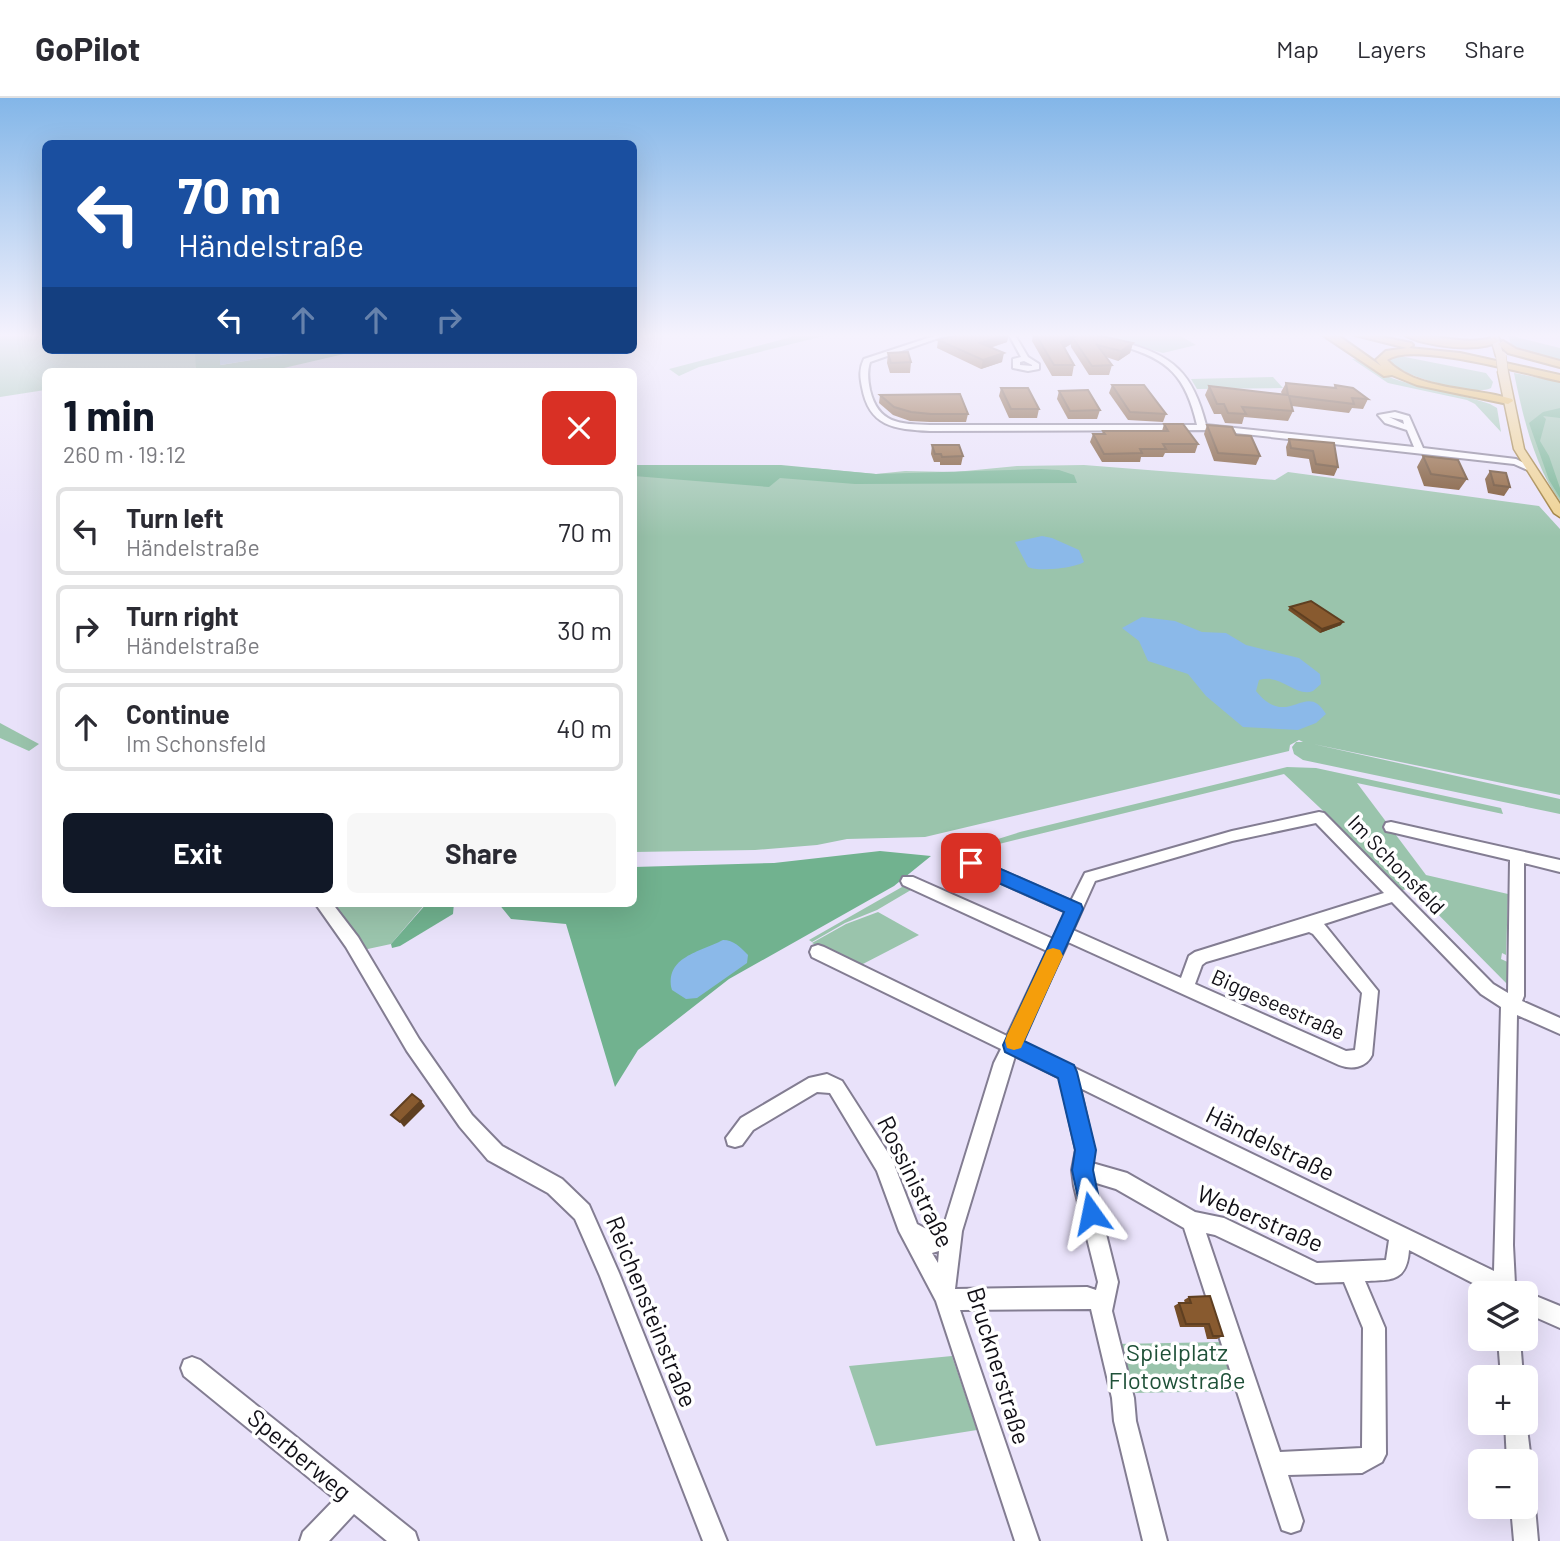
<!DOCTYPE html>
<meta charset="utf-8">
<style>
:root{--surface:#fff;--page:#f7f7f7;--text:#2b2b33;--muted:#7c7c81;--line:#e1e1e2;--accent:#111827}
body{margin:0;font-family:Barlow,sans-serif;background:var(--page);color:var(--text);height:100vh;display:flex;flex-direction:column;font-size:26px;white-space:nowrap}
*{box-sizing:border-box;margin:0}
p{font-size:23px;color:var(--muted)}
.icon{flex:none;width:38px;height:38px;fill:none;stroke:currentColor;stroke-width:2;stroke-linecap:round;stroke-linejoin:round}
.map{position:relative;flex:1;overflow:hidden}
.panel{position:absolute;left:42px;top:270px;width:595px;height:539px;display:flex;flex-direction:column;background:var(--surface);border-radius:10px;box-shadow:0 7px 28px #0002}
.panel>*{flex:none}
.guide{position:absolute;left:42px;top:42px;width:595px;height:214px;border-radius:10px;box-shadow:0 7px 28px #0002;background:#1a4fa0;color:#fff;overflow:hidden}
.controls{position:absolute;left:1468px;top:1183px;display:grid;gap:14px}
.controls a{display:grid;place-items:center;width:70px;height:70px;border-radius:10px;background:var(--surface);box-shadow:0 7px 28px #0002;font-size:35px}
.pin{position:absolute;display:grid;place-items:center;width:60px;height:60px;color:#fff;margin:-30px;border-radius:14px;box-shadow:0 4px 10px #0006}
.me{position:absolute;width:77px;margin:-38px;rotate:348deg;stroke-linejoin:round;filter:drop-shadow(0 0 5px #0008)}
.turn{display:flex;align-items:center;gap:24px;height:147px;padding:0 21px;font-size:32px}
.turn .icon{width:91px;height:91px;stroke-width:2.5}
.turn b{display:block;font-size:49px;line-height:60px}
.lanes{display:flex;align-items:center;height:66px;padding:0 21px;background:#0003;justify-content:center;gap:35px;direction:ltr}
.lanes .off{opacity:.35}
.round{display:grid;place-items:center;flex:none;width:74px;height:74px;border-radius:10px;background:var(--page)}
.headline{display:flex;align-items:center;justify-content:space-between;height:119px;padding:0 21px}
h1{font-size:42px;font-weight:700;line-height:52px;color:var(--accent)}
.button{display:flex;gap:14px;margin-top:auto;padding:14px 21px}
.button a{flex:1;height:80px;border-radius:10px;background:var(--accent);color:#fff;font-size:28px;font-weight:700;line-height:80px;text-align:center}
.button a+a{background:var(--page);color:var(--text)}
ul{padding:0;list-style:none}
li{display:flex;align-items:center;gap:21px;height:88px;margin:0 14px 10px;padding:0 7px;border:4px solid var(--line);border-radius:10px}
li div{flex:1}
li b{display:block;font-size:26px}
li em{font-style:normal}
header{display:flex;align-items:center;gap:42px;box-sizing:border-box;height:98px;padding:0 35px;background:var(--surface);border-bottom:2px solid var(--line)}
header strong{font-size:33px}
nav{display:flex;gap:38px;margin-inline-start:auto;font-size:24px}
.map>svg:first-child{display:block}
</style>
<header>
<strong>GoPilot</strong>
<nav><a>Map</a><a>Layers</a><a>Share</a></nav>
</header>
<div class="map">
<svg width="1560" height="1443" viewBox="0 0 1560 1443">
<rect width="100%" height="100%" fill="#e9e2fa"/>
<!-- green -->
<g fill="#9ac4ac">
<polygon points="0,237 45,237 46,252 315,252 174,273 46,273 45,292 0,299"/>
<polygon points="799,237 828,237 699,269 679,278 669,271"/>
<polygon points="1119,237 1179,237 1196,247 1163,255 1112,240"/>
<polygon points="1508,237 1560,250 1560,263 1528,253 1513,253"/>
<path d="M1395,257L1486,275L1493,284L1491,290C1474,299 1401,278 1388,263Z"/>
<path d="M1352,261C1363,261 1375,274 1386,278C1420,291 1456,294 1490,306L1497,310L1501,334L1475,306L1467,302L1388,285Z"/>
<path d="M1514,275L1560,284V403C1534,369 1522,314 1514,275Z"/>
<polygon points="1273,279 1283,290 1197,291 1191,281"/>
<polygon points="1084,367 1275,382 1288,374 1539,408 1560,431 1560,697 1313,646 1560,701 1560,716 1303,662 1294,656 1292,649 1296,644 1303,644 1299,642 1290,647 1289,653 925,739 847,741 817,747 755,752 634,754 634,371 811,370 876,376 905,373 955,374 1017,368"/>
<polygon points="0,625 39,646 29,653 0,640"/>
<path d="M1287,669L1316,670L1501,710L1503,716L1357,685L1426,777L1508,796L1506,857L1502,855L1501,861L1512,866L1511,890L1412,790L1398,793L1372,762L1359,754L1361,751C1352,742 1342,737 1335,729L1336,725L1284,676L991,748L963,759L953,755L1020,734Z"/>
<polygon points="909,785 916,789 877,812 845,825 812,844 809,842"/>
<polygon points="333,805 426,805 391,846 363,852"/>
<polygon points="878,814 919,837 859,868 812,845 846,826"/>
<polygon points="1225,1244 1238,1284 1233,1293 1134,1295 1125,1287 1115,1246"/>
<polygon points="952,1258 977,1332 876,1348 849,1268"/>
</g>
<!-- forest -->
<g fill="#71b28f">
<polygon points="195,252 219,252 221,267 314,252 361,252 271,273 196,273"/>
<polygon points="1560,310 1560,320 1543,318 1546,321 1540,343 1549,358 1560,390 1560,400 1549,382 1529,325 1543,314"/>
<polygon points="634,367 781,367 876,376 1041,371 1059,372 1074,377 1077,385 855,386 780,380 769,389 634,378"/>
<polygon points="880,753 931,758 894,788 729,881 638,952 615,989 566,826 511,821 498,805 634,805 634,769 774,765"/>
<polygon points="427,805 454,805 453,816 400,848 392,850 391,846"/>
</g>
<!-- water -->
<g fill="#8bb9e9">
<polygon points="220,252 314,252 220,267"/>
<path d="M1042,438L1052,440L1079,452L1084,464C1075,470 1038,474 1028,469L1015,444Z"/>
<path d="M1142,519L1175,523L1202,534L1226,535L1246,547L1299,560L1320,576L1321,586L1313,593C1296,600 1281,575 1259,582L1256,593C1288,633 1306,581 1326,616L1316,625L1298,632L1243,629L1206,598L1188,576L1148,563L1139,543L1122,530Z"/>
<path d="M723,842C734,842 740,849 748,857L747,865L697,900L686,901L672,892C664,859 700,854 723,842Z"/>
</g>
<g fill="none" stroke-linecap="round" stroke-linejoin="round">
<!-- minor casing -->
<g stroke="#837d92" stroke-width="4">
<g id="minor">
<path d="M937,237H947L870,264C867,274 868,282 870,292C878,326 900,326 930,327H1197C1186,279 1169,261 1122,248C1110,245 1095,243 1084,237C1097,236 1109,240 1122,244C1173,257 1193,275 1206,327L1414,349L1407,332L1385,325L1378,317L1395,314L1409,318L1423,350L1516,361L1534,370L1530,373L1514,366L1208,332L930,333C894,331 869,329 862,289C860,279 859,271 864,261ZM1389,319L1403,322L1404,326Z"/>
<path d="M1009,237H1015L1028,259L1039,266V271L1028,273L1013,270V261L1021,259ZM1024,263L1032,267V268L1020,267V264Z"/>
<path d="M1319,714L1324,715L1493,886L1508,895L1510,762L1391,734L1386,733L1384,729L1386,725L1391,724L1560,762V774L1524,765V898L1522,903L1560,920V936L1517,917L1513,1147L1515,1186L1521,1195H1492L1409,1152C1407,1184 1391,1182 1365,1183L1385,1230L1386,1356L1382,1364L1362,1375L1288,1377L1303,1423L1300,1432L1291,1435L1282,1432L1279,1423L1184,1130L1116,1091L1093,1084L1118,1184L1112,1213L1134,1300L1136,1323L1167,1443H1143L1114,1323L1112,1300L1091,1211L960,1212L1039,1443H1015L936,1203L899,1133L877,1073L830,995L817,994L753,1032L742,1047L735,1049L728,1047L726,1040L741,1020L809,980L827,976L842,983L892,1061L917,1126L932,1134L944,1127L994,965L1001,951L812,859L810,854L812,849L818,847L824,849L1007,938L1047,853L903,787L901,783L903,779H913L1053,841L1066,814L956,765L954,761L956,757H966L1071,803L1085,775L1232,733ZM1316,725L1384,795L1195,854L1189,858L1181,880L1073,832L1095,783L1232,743ZM1392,804L1481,896L1501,909L1494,1173L1021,944L1068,844L1339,967C1351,972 1366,970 1372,957L1378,893L1324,826ZM1309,834L1313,836L1362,895L1355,952L1346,953L1195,886L1202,867L1206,864ZM1015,958L1060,980L1076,1052L1072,1072L1074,1088L1098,1184L1096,1192L1087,1189L955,1191L962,1133ZM1080,990L1389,1142L1386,1162L1317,1165L1224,1120L1195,1114L1127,1075L1092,1065L1094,1052ZM1206,1135L1215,1137L1316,1185L1344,1184L1363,1230L1362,1350L1280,1354ZM939,1153L938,1165L932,1155Z"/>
<polygon points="315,805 332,805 358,839 419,941 472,1017 502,1048 562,1081 589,1107 619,1175 727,1443 703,1443 600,1178 575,1121 548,1095 488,1062 460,1029 407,953 346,849"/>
<polygon points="1526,1194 1560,1208 1560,1230 1526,1215 1526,1195 1522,1195"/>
<polygon points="1498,1241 1520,1241 1523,1279 1501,1279"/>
<polygon points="192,1259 200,1262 415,1434 418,1443 387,1443 354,1416 329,1443 300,1443 303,1434 335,1401 184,1278 181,1270 184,1262"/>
<polygon points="1526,1322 1531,1363 1526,1372 1526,1363 1507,1363 1505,1325 1526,1325"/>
<polygon points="1526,1398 1531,1401 1535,1409 1538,1443 1514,1443 1511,1409 1526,1409"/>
</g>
</g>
<!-- major casing -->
<g stroke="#9a7933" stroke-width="3">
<g id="major">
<polygon points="1490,237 1498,237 1504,260 1496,258"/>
<polygon points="1503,271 1508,274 1524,351 1560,406 1560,419 1554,415 1514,351 1498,274"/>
</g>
</g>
<!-- highway casing -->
<g stroke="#9a7933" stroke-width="4">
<g id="highway">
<path d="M1323,237L1340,239L1381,268L1376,262L1386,253L1407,250L1355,237H1372L1411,245L1413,247L1409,250L1460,255L1560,277V283C1527,276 1411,243 1387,262C1416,293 1473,289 1512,301L1513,303L1508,306L1417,287L1392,277L1384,278Z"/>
<path d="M1405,237C1436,235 1464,249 1495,239L1500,242C1482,256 1423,248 1405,237Z"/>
<polygon points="1503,243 1516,251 1560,263 1560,269 1508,255 1498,246"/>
</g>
</g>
<!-- minor -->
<use href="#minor" fill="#fff" fill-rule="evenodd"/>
<!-- major -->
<use href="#major" fill="#efd18e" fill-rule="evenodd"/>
<!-- highway -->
<use href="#highway" fill="#e4b343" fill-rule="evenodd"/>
<!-- major-bridge casing -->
<g stroke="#9a7933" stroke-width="11" stroke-linecap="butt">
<polyline id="major-bridge" points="1501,258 1503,274"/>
</g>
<!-- major-bridge -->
<use href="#major-bridge" stroke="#efd18e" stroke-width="10"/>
</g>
<!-- wall -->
<g fill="#754d28">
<polygon points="1033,237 1075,237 1074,239 1133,245 1130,255 1118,263 1106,259 1112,267 1109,277 1089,277 1071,249 1071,246 1064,250 1074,267 1072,278 1052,278 1032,243"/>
<polygon points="938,242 1007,244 990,250 1002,264 981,271 937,250"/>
<polygon points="888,255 911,264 910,275 890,275 887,265"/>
<polygon points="1286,285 1334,290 1335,287 1368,301 1363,311 1352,310 1349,315 1292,308 1293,313 1288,323 1244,319 1242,326 1225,325 1221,316 1214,316 1205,297 1209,288 1282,296 1281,294"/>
<polygon points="1112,287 1166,316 1163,324 1128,322 1109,295"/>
<polygon points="1001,290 1039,311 1037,320 1009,320 999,298"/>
<polygon points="1059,293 1100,312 1097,321 1068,321 1057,301"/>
<polygon points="880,297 968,316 966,324 930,324 910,323 893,317 879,305"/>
<polygon points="1164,326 1198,346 1195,355 1165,355 1163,359 1141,359 1140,364 1102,364 1090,344 1093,336 1102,336 1103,333 1162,333"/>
<polygon points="1207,327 1236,337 1260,358 1256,367 1214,363 1204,336"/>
<polygon points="1289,341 1334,345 1338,369 1334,378 1312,375 1309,361 1287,358 1286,349"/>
<polygon points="932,347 963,358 961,367 940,367 940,364 934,364 931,356"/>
<polygon points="1423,358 1467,381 1459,392 1424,388 1417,369"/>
<polygon points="1490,373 1510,389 1504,398 1488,395 1485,381"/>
<polygon points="1290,509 1341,527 1320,535 1288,512"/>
<polygon points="1189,1199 1223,1238 1217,1241 1207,1241 1204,1229 1180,1229 1174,1208 1179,1205 1185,1205 1184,1202"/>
</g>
<!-- shaded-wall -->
<g fill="#5f3f21">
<polygon points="1007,237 1009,237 1007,244 978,253 980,245"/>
<polygon points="1073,237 1075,237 1071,246 1058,254 1061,244"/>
<polygon points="1133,245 1130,255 1118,263 1121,253"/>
<polygon points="1004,255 1002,264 981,271 983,262"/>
<polygon points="1343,524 1341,527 1320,535 1322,531"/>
<polygon points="421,1003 425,1008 404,1029 400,1024"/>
</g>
<!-- building -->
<g fill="#885a2f" stroke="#5f3f21" stroke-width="2">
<polygon points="957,237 1007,237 980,245 1004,255 983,262 938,242"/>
<polygon points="1036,237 1073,237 1061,244 1074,267 1054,267"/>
<polygon points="1078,237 1096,237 1133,245 1121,253 1097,247 1112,267 1092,268 1073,240"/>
<polygon points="908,254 911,264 891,265 888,255"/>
<polygon points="1286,285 1336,290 1335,287 1353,290 1368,301 1352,300 1354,306 1289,298 1293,313 1242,309 1246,316 1228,315 1224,306 1217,306 1209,288 1288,297"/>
<polygon points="1112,287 1144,287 1166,316 1130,314"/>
<polygon points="1001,290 1028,290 1039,311 1011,311"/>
<polygon points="1088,292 1100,312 1070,313 1059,293"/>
<polygon points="960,296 968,316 931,316 911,314 894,309 880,297"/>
<polygon points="1164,326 1183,326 1198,346 1163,346 1166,351 1140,351 1142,355 1104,356 1093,336 1105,336 1103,333 1168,333"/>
<polygon points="1207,327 1232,329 1236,337 1251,338 1260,358 1218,355"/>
<polygon points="1289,341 1334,345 1338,369 1316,366 1313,353 1291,350"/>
<polygon points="932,347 959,347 963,358 942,359 941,356 935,356"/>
<polygon points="1423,358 1458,362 1467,381 1431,376"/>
<polygon points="1490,373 1506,375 1510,389 1494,387"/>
<polygon points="1311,503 1343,524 1322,531 1290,509"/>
<polygon points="412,996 421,1003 400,1024 391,1017"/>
<polygon points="1210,1198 1223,1238 1213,1238 1209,1226 1186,1226 1179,1205 1191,1205 1189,1199"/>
</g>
<!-- sky -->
<linearGradient id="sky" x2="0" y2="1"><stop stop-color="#83b6e8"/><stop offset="0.54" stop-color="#f5f2fd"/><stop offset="1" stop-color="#f5f2fd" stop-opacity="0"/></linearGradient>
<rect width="1560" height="439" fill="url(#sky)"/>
<!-- route -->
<polygon fill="#1a73e8" stroke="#114b97" stroke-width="2" points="971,758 1081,806 1083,811 1024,943 1074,967 1077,974 1096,1052 1093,1072 1102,1115 1099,1123 1091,1127 1083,1123 1072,1072 1075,1052 1058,980 1005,954 1003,947 1064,814 965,770 962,765 965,760"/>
<!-- slow -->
<polygon fill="#f59e0b" points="1053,850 1060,852 1063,858 1021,950 1014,952 1007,950 1005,943 1007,937 1047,852"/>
<g text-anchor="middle" stroke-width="7" stroke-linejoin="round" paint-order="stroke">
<!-- street labels -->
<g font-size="21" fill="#100e15" stroke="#fff">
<text transform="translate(1396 767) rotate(46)" y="7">Im Schonsfeld</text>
<text transform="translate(1278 907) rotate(24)" y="7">Biggeseestraße</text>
</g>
<!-- near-street labels -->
<g font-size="24" fill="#100e15" stroke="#fff">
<text transform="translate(1270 1046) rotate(26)" y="8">Händelstraße</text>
<text transform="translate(915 1084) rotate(64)" y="8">Rossinistraße</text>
<text transform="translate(1260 1121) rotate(23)" y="8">Weberstraße</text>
<text transform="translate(651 1214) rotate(68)" y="8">Reichensteinstraße</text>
<text transform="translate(998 1268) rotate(73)" y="8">Brucknerstraße</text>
<text transform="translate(299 1357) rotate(40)" y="8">Sperberweg</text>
</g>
<!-- near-park labels -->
<g font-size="24" fill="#1f5139" stroke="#fff">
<text x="1177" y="1263">Spielplatz<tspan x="1177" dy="28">Flotowstraße</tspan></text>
</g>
</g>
</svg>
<div class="controls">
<a><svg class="icon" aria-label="layers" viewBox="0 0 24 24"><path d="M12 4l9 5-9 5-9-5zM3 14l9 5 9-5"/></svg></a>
<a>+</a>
<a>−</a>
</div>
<div class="pin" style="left:971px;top:765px;background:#d93025"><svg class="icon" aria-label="arrive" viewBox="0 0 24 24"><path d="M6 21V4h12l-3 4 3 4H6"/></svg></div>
<svg class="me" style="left:1091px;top:1115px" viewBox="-20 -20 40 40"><path d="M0-17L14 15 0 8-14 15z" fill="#1a73e8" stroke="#fff" stroke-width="4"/></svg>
<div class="guide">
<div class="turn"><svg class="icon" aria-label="left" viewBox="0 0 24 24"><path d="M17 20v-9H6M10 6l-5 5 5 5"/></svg><div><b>70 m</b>Händelstraße</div></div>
<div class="lanes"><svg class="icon" aria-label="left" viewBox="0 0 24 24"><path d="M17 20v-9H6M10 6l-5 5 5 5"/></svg><svg class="icon off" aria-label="ahead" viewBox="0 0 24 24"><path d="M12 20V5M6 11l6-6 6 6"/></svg><svg class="icon off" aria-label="ahead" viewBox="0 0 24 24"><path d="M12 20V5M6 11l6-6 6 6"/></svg><svg class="icon off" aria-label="right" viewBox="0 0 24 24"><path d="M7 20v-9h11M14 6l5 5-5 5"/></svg></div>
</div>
<section class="panel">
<div class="headline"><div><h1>1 min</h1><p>260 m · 19:12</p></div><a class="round" style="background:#d93025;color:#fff"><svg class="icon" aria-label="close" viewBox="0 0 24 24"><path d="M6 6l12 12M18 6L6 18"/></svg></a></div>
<ul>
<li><svg class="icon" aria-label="left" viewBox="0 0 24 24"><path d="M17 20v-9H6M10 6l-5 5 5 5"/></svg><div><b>Turn left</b><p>Händelstraße</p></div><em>70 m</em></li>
<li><svg class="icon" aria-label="right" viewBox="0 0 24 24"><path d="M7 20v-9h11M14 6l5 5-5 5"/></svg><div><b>Turn right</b><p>Händelstraße</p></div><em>30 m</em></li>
<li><svg class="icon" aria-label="ahead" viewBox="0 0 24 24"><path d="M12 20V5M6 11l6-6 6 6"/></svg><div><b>Continue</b><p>Im Schonsfeld</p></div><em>40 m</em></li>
</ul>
<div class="button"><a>Exit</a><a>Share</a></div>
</section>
</div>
